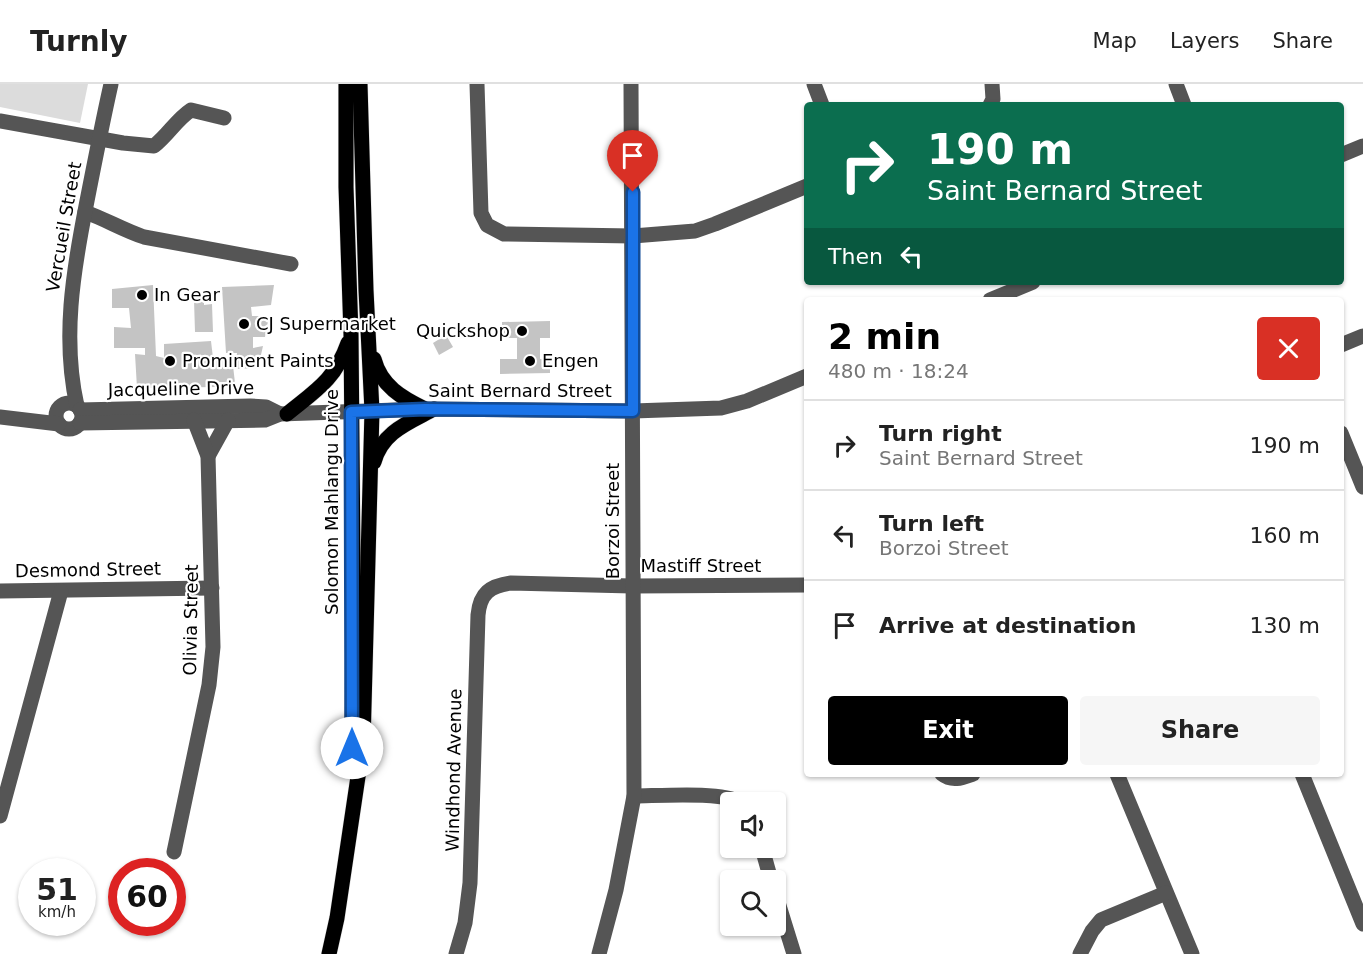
<!DOCTYPE html>
<meta charset="utf-8">
<style>
:root{--surface:#fff;--page:#f6f6f6;--text:#222;--muted:#767676;--line:#e0e0e0;--accent:#000}
body{margin:0;font-family:"DejaVu Sans",sans-serif;background:var(--page);color:var(--text);height:100vh;display:flex;flex-direction:column;font-size:22px;white-space:nowrap}
*{box-sizing:border-box;margin:0}
p{font-size:20px;color:var(--muted)}
.icon{flex:none;width:33px;height:33px;fill:none;stroke:currentColor;stroke-width:2;stroke-linecap:round;stroke-linejoin:round}
.map{position:relative;flex:1;overflow:hidden}
.details{position:absolute;left:804px;top:213px;width:540px;height:480px;display:flex;flex-direction:column;background:var(--surface);border-radius:6px;box-shadow:0 2px 4px #0004}
.details>*{flex:none}
.hud{position:absolute;left:804px;top:18px;width:540px;height:183px;border-radius:6px;box-shadow:0 2px 4px #0004;background:#0b6e4f;color:#fff;overflow:hidden}
.controls{position:absolute;left:720px;top:708px;display:grid;gap:12px}
.controls a{display:grid;place-items:center;width:66px;height:66px;border-radius:6px;background:var(--surface);box-shadow:0 2px 4px #0004;font-size:30px}
.speed{position:absolute;left:18px;top:774px;display:flex;gap:12px;font-size:30px;font-weight:700;text-align:center}
.speed>*{display:grid;place-content:center;width:78px;height:78px;border-radius:50%;background:var(--surface);box-shadow:0 2px 4px #0004;line-height:1}
.speed small{font-size:15px;font-weight:400}
.speed .limit{border:9px solid #d22;background:#fff;color:#111}
.pin{position:absolute;display:grid;place-items:center;width:51px;height:51px;color:#fff;margin:-62px -26px;border-radius:50% 50% 50% 0;rotate:-45deg;box-shadow:0 0 6px #0007}
.pin .icon{rotate:45deg}
.me{position:absolute;width:66px;margin:-33px;rotate:0deg;stroke-linejoin:round;filter:drop-shadow(0 0 4px #0008)}
.turn{display:flex;align-items:center;gap:21px;height:126px;padding:0 24px;font-size:27px}
.turn .icon{width:78px;height:78px;stroke-width:2.5}
.turn b{display:block;font-size:42px;line-height:51px}
.then{display:flex;align-items:center;height:57px;padding:0 24px;background:#0003;gap:12px;font-size:22px}
.round{display:grid;place-items:center;flex:none;width:63px;height:63px;border-radius:6px;background:var(--page)}
.head{display:flex;align-items:center;justify-content:space-between;height:102px;padding:0 24px}
h1{font-size:36px;font-weight:700;line-height:45px;color:var(--accent)}
.primary-button{display:flex;gap:12px;margin-top:auto;padding:12px 24px}
.primary-button a{flex:1;height:69px;border-radius:6px;background:var(--accent);color:#fff;font-size:24px;font-weight:700;line-height:69px;text-align:center}
.primary-button a+a{background:var(--page);color:var(--text)}
ul{padding:0;list-style:none}
li{display:flex;align-items:center;gap:18px;height:90px;padding:0 24px;border-top:2px solid var(--line)}
li div{flex:1}
li b{display:block;font-size:22px}
li em{font-style:normal}
header{display:flex;align-items:center;gap:36px;box-sizing:border-box;height:84px;padding:0 30px;background:var(--surface);border-bottom:2px solid var(--line)}
header strong{font-size:28px}
nav{display:flex;gap:33px;margin-inline-start:auto;font-size:21px}
.map>svg:first-child{display:block}
</style>
<header>
<strong>Turnly</strong>
<nav><a>Map</a><a>Layers</a><a>Share</a></nav>
</header>
<div class="map">
<svg width="1363" height="870" viewBox="0 0 1363 870">
<rect width="100%" height="100%" fill="#fff"/>
<!-- green -->
<polygon fill="#dcdcdc" points="0,0 88,0 80,39 0,23"/>
<!-- building -->
<g fill="#c4c4c4">
<polygon points="153,201 156,272 164,274 164,260 211,257 213,274 232,273 235,299 219,298 218,303 137,304 135,270 145,271 145,264 114,264 114,243 131,244 129,224 112,224 112,205"/>
<polygon points="274,201 271,221 251,223 252,232 269,232 265,253 253,253 253,264 263,262 258,284 235,285 237,269 226,269 222,203"/>
<polygon points="194,216 204,217 204,221 212,220 213,248 195,248"/>
<polygon points="550,237 550,254 540,254 540,275 550,275 550,289 500,290 500,275 517,275 517,254 502,254 502,238"/>
<polygon points="446,251 453,263 439,271 433,259"/>
</g>
<g fill="none" stroke-linecap="round" stroke-linejoin="round">
<!-- major casing -->
<g stroke="#dbdbdb" stroke-width="16">
<g id="major">
<polyline points="346,0 346,103 351,250 353,472 352,678"/>
<path d="M374,275C381,302 402,314 425,325"/>
<path d="M287,330C315,307 335,296 348,259"/>
<path d="M374,378C382,348 408,339 434,325"/>
<polyline points="329,870 337,834 363,659 372,327 366,206 360,0"/>
</g>
</g>
<!-- minor -->
<g stroke="#555" stroke-width="15">
<polyline points="477,0 481,129 487,141 504,150 633,152 695,147 715,140 807,102"/>
<polyline points="814,0 822,21"/>
<polyline points="1176,0 1184,21"/>
<polyline points="990,21 993,15 992,0"/>
<path d="M0,37L123,59L154,62C169,50 176,36 191,26L224,34"/>
<polyline points="1341,71 1363,62"/>
<path d="M85,128C105,135 123,146 144,153L291,180"/>
<polyline points="990,216 1033,198"/>
<polyline points="1341,261 1363,252"/>
<circle cx="69" cy="332" r="13"/>
<path d="M77,322C62,255 73,188 86,122C94,81 102,40 111,0"/>
<polyline points="80,326 250,322 266,323 280,330"/>
<polyline points="0,333 59,340"/>
<polyline points="80,339 265,336 280,330 425,325 633,327 721,324 747,317 807,292"/>
<polyline points="1341,349 1363,403"/>
<polyline points="208,372 228,336"/>
<polyline points="0,507 212,504"/>
<path d="M942,690C952,698 962,694 973,690"/>
<polyline points="1117,690 1192,870"/>
<polyline points="1302,690 1363,840"/>
<path d="M634,712C656,712 723,707 739,718"/>
<polyline points="0,732 61,507"/>
<polyline points="762,764 771,796"/>
<polyline points="174,768 209,601 213,563 208,372 194,336"/>
<polyline points="776,812 794,870"/>
<path d="M456,870L465,839L470,799L478,531C480,509 490,502 511,499L632,502L807,501"/>
<polyline points="599,870 616,806 634,712 631,0"/>
<polyline points="1080,870 1092,847 1101,836 1166,809"/>
</g>
<!-- major -->
<use href="#major" stroke="#000" stroke-width="15"/>
</g>
<g fill="none" stroke-linecap="round" stroke-linejoin="round">
<!-- route casing -->
<g stroke="#114b97" stroke-width="15">
<polyline id="route" points="352,664 351,328 425,325 633,327 633,108"/>
</g>
<!-- route -->
<use href="#route" stroke="#1a73e8" stroke-width="10"/>
</g>
<!-- markers -->
<g fill="#000" stroke="#fff" stroke-width="2">
<circle cx="142" cy="211" r="6"/>
<circle cx="244" cy="240" r="6"/>
<circle cx="522" cy="247" r="6"/>
<circle cx="170" cy="277" r="6"/>
<circle cx="530" cy="277" r="6"/>
</g>
<g text-anchor="middle" stroke-width="4.5" stroke-linejoin="round" paint-order="stroke">
<!-- street labels -->
<g font-size="18" fill="#000" stroke="#fff">
<text transform="translate(64 143) rotate(-80)" y="6">Vercueil Street</text>
<text transform="translate(181 305) rotate(-1)" y="6">Jacqueline Drive</text>
<text x="520" y="313">Saint Bernard Street</text>
<text transform="translate(332 418) rotate(-90)" y="6">Solomon Mahlangu Drive</text>
<text transform="translate(613 437) rotate(-90)" y="6">Borzoi Street</text>
<text x="701" y="488">Mastiff Street</text>
<text transform="translate(88 486) rotate(-1)" y="6">Desmond Street</text>
<text transform="translate(191 536) rotate(-89)" y="6">Olivia Street</text>
<text transform="translate(454 686) rotate(-89)" y="6">Windhond Avenue</text>
</g>
<!-- poi labels -->
<g font-size="18" fill="#000" stroke="#fff" text-anchor="start">
<text x="154" y="217">In Gear</text>
<text x="256" y="246">CJ Supermarket</text>
<text x="510" y="253" text-anchor="end">Quickshop</text>
<text x="182" y="283">Prominent Paints</text>
<text x="542" y="283">Engen</text>
</g>
</g>
</svg>
<div class="controls">
<a><svg class="icon" aria-label="sound" viewBox="0 0 24 24"><path d="M4 9h4l5-4v14l-5-4H4zM17 9q2 3 0 6"/></svg></a>
<a><svg class="icon" aria-label="search" viewBox="0 0 24 24"><circle cx="10" cy="10" r="6"/><path d="M15 15l6 6"/></svg></a>
</div>
<div class="speed"><div>51<small>km/h</small></div><div class="limit">60</div></div>
<div class="pin" style="left:633px;top:108px;background:#d93025"><svg class="icon" aria-label="arrive" viewBox="0 0 24 24"><path d="M6 21V4h12l-3 4 3 4H6"/></svg></div>
<svg class="me" style="left:352px;top:664px" viewBox="-20 -20 40 40"><circle r="19" fill="#fff"/><path d="M0-13L10 11 0 6-10 11z" fill="#1a73e8"/></svg>
<div class="hud">
<div class="turn"><svg class="icon" aria-label="right" viewBox="0 0 24 24"><path d="M7 20v-9h11M14 6l5 5-5 5"/></svg><div><b>190 m</b>Saint Bernard Street</div></div>
<div class="then">Then<svg class="icon" aria-label="left" viewBox="0 0 24 24"><path d="M17 20v-9H6M10 6l-5 5 5 5"/></svg></div>
</div>
<section class="details">
<div class="head"><div><h1>2 min</h1><p>480 m · 18:24</p></div><a class="round" style="background:#d93025;color:#fff"><svg class="icon" aria-label="close" viewBox="0 0 24 24"><path d="M6 6l12 12M18 6L6 18"/></svg></a></div>
<ul>
<li><svg class="icon" aria-label="right" viewBox="0 0 24 24"><path d="M7 20v-9h11M14 6l5 5-5 5"/></svg><div><b>Turn right</b><p>Saint Bernard Street</p></div><em>190 m</em></li>
<li><svg class="icon" aria-label="left" viewBox="0 0 24 24"><path d="M17 20v-9H6M10 6l-5 5 5 5"/></svg><div><b>Turn left</b><p>Borzoi Street</p></div><em>160 m</em></li>
<li><svg class="icon" aria-label="arrive" viewBox="0 0 24 24"><path d="M6 21V4h12l-3 4 3 4H6"/></svg><div><b>Arrive at destination</b></div><em>130 m</em></li>
</ul>
<div class="primary-button"><a>Exit</a><a>Share</a></div>
</section>
</div>
